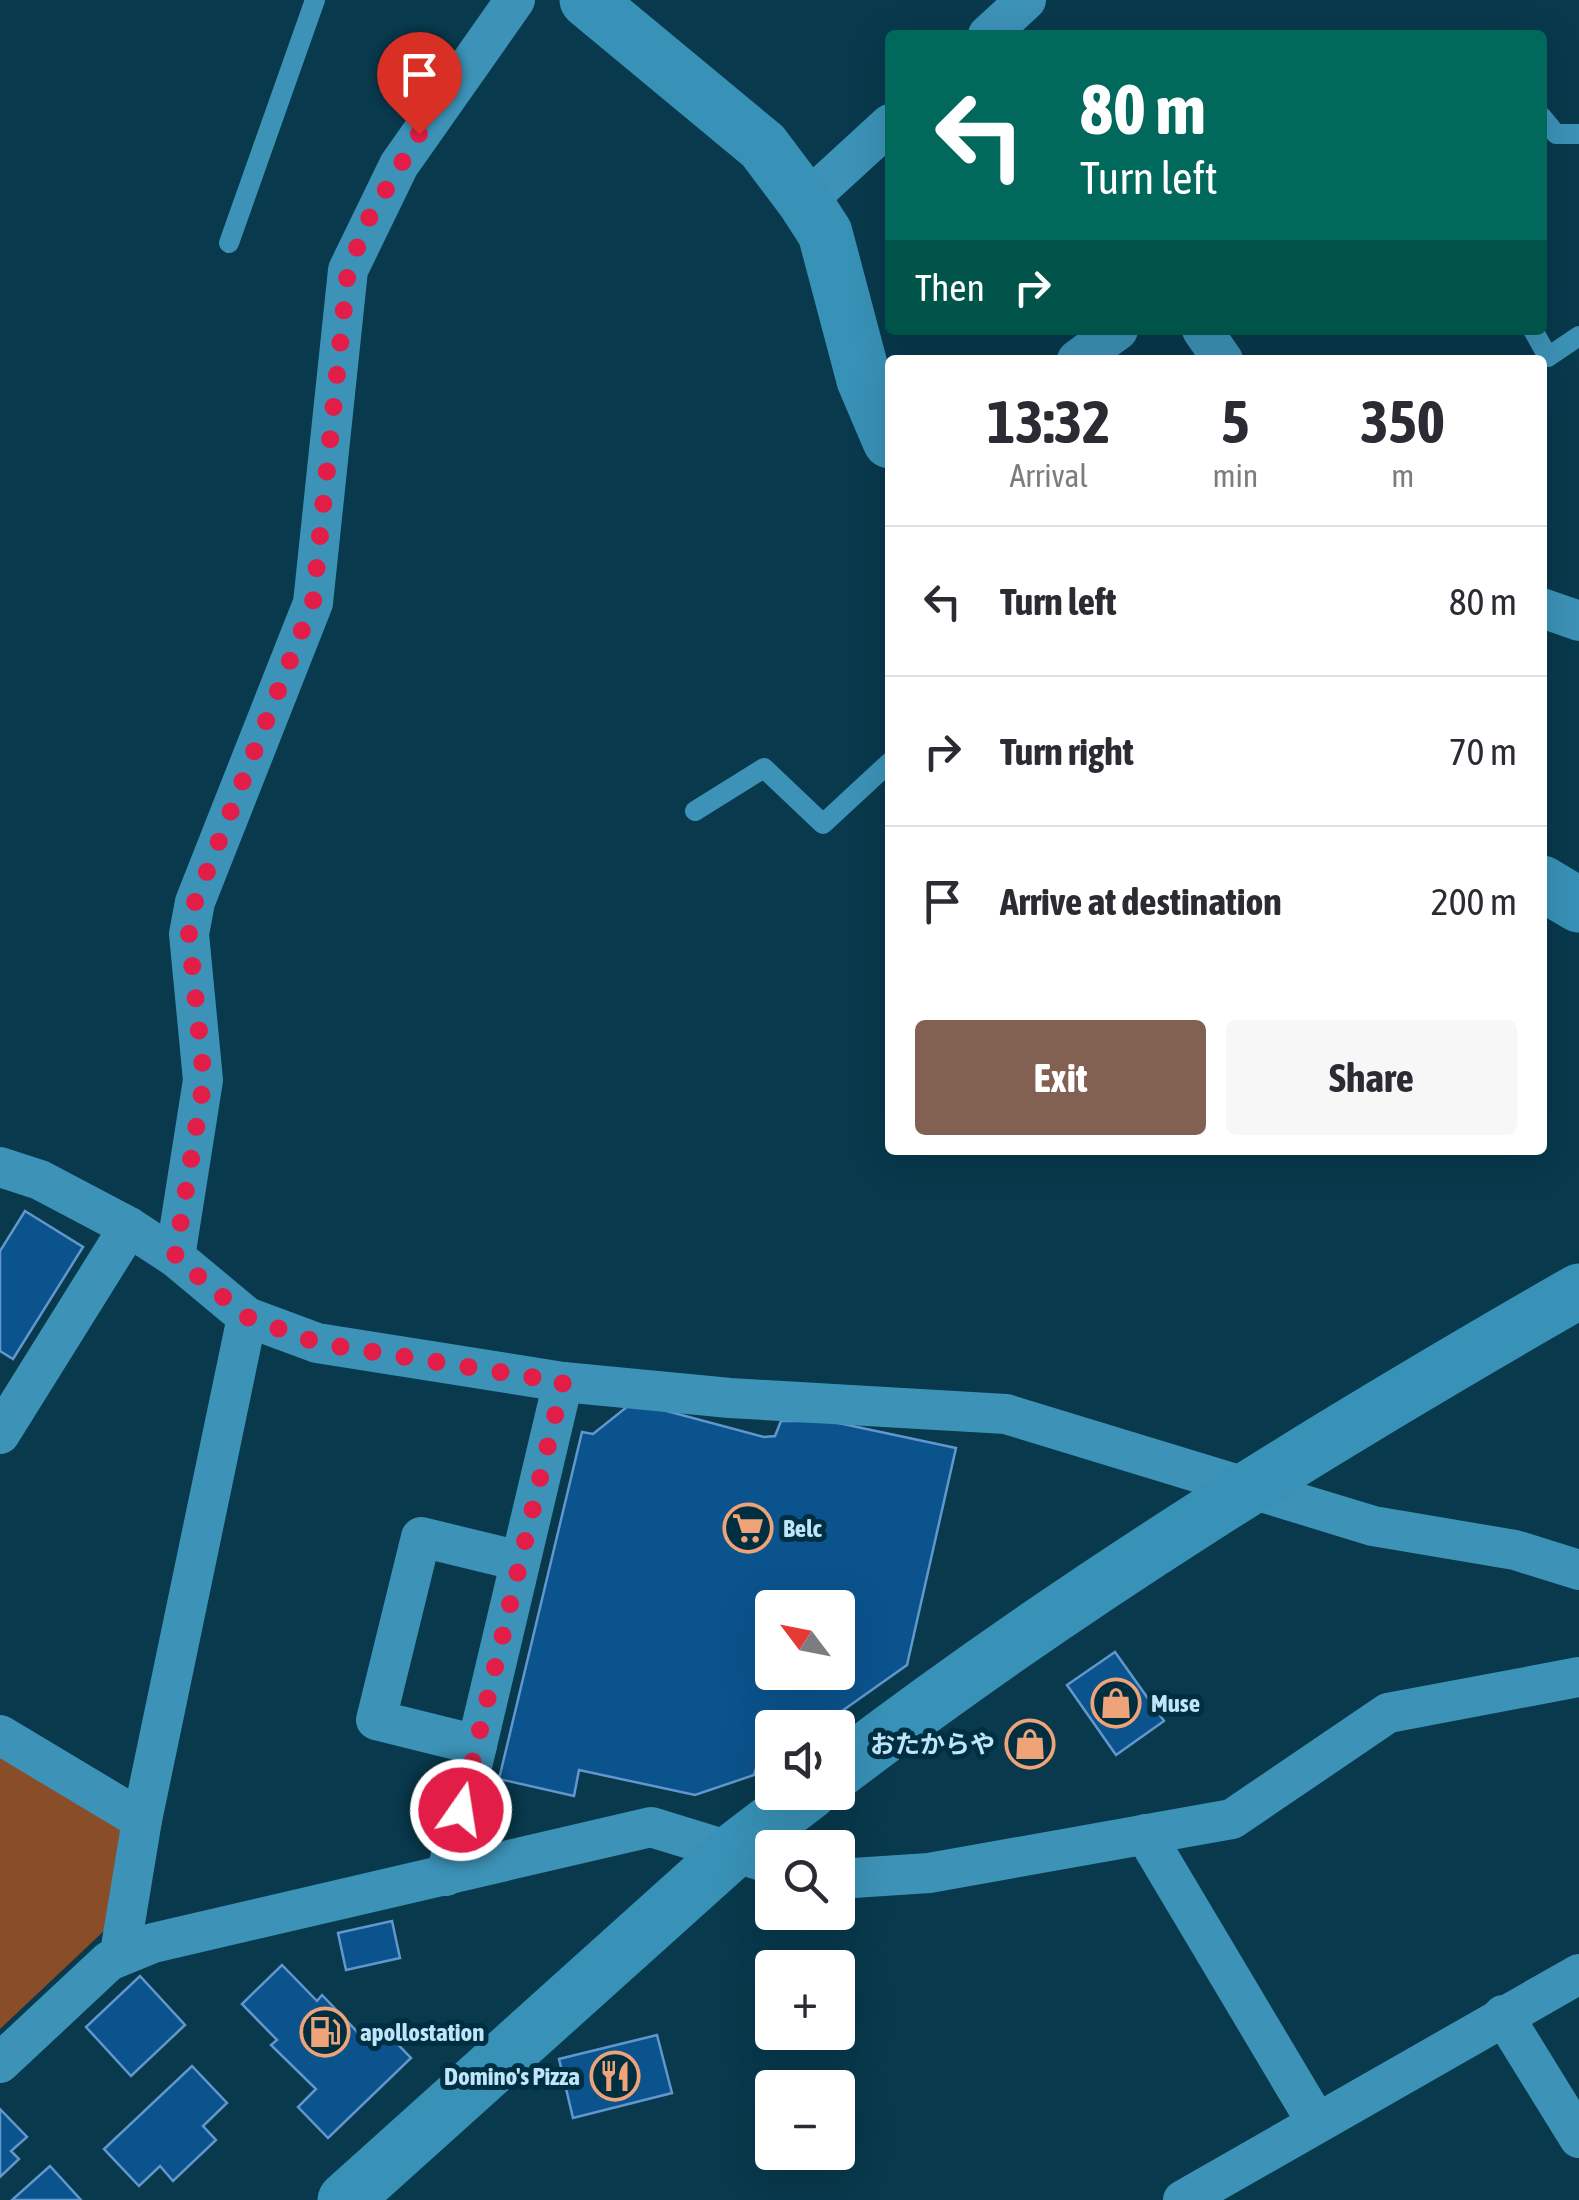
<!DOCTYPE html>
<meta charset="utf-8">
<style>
:root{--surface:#fff;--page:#f7f7f7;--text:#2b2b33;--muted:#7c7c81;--line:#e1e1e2;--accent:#836152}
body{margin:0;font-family:"Asap Condensed","Noto Sans JP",sans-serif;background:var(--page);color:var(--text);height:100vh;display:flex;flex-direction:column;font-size:38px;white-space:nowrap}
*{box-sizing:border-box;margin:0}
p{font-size:32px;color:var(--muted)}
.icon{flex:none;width:55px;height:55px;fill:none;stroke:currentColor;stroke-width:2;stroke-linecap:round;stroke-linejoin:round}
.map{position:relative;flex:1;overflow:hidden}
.details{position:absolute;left:885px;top:355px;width:662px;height:800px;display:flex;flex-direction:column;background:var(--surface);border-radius:10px;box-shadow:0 10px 40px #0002}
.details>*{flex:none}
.hud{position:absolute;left:885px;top:30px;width:662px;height:305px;border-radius:10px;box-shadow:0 10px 40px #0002;background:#00695c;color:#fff;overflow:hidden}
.needle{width:65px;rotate:302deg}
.fabs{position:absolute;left:755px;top:1590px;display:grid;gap:20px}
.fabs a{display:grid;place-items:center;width:100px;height:100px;border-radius:10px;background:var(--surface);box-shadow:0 10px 40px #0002;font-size:50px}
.pin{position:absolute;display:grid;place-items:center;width:85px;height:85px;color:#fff;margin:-102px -42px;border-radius:50% 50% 50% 0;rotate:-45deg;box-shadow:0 0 10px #0007}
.pin .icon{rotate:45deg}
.me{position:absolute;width:110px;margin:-55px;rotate:13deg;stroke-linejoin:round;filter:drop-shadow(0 0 8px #0008)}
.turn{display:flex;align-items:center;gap:35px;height:210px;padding:0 30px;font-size:45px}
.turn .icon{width:130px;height:130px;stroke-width:2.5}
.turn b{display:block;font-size:70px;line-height:85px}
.then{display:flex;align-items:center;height:95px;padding:0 30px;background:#0003;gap:20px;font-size:38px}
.eta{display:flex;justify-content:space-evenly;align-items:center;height:170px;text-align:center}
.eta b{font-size:60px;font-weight:700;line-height:70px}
.cta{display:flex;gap:20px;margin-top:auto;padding:20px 30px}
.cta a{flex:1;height:115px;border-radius:10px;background:var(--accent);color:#fff;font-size:40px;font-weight:700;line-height:115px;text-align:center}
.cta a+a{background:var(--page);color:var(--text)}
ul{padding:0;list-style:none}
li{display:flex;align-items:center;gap:30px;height:150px;padding:0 30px;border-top:2px solid var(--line)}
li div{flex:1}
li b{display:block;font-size:38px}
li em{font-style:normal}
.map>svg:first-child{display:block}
</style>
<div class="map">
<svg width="1579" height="2200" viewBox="0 0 1579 2200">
<rect width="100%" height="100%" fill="#08394c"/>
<!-- green -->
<polygon fill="#894d28" points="0,1753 119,1826 127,1845 105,1930 0,2029"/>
<!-- building -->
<g fill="#0b538d" stroke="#6297cd" stroke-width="2.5" fill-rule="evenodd">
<polygon points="25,1211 83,1247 13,1359 0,1351 0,1251"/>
<path d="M633,1402L764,1437L775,1436L781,1421H829L956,1448L907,1665L818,1728H772V1744L764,1742L754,1775L695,1795L579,1770L574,1796L499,1779L582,1432L593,1434ZM772,1608H838V1672H772Z"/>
<polygon points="1115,1652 1164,1721 1116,1755 1067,1685"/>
<polygon points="392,1921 400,1958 346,1970 338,1933"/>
<polygon points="282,1965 317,2001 322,1995 367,2042 382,2028 411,2058 328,2138 298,2107 316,2089 271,2045 277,2040 242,2004"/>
<polygon points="140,1976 185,2025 131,2076 86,2027"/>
<polygon points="657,2035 672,2093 573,2118 559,2059"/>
<polygon points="192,2066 227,2103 203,2126 216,2140 173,2181 160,2166 139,2186 104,2149"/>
<polygon points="0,2109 27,2137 11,2151 19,2159 0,2177"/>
<polygon points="50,2166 81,2200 12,2200"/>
</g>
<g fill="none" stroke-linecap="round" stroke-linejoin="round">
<!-- lane -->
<g stroke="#3c92b7" stroke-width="20">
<polyline points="1542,117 1556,134 1579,134"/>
<polyline points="229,243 315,0"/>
<polyline points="1533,330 1548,357 1579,336"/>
<polyline points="695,811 764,768 823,824 890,762"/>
</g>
<!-- street -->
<g stroke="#3c92b7" stroke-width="40">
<polyline points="988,35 1026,0"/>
<polyline points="805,202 890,124"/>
<polyline points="1202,330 1223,360"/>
<polyline points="1077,360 1118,330"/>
<polyline points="1542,608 1579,621"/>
<polyline points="0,1167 40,1180 129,1227 175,1257 247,1317 317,1343 563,1382 730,1398 1006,1414 1373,1526 1515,1550 1579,1570"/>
<polyline points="175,1257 203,1080 189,934 195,902 313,603 348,270 399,165 515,0"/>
<polyline points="0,1434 129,1227"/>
<polyline points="0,1735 142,1820"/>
<polyline points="477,1745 376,1720 421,1537 520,1561"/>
<polyline points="1145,1834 1317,2123"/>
<polyline points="446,1876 563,1382"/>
<polyline points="838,1879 929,1873 1232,1819 1388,1713 1579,1677"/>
<polyline points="120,1953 142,1820 247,1317"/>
<polyline points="1503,2015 1579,2138"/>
<polyline points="0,2063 109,1961 153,1943 651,1827 772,1864"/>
<polyline points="1183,2200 1579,1974"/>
</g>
<!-- secondary -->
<g stroke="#3891b7" stroke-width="55">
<polyline points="587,0 763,146 805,202 825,233 864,380 890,441"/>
<polyline points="1542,883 1579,905"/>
<path d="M838,1771C1072,1592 1323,1438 1579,1291"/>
<polyline points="345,2200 734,1850 810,1792"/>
</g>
</g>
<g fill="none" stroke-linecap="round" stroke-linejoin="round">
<!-- route -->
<polyline stroke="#e11d48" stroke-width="18" stroke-dasharray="0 32.4" points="419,134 369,218 348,270 313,602 195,902 189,934 204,1080 175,1257 247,1317 318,1343 563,1382 461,1810"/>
</g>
<!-- icons -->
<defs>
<g id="supermarket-ring" transform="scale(2.5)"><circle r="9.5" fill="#002f41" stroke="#efa378" stroke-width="1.5"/><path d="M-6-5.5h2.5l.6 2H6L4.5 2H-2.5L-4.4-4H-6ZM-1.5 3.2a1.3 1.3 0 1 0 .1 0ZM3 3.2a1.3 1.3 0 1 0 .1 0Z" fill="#efa378"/></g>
<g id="shop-ring" transform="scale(2.5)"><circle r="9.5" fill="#002f41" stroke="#efa378" stroke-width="1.5"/><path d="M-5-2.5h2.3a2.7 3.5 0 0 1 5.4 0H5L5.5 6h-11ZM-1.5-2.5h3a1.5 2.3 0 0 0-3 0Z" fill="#efa378"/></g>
<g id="fuel-ring" transform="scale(2.5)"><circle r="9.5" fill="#002f41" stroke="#efa378" stroke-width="1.5"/><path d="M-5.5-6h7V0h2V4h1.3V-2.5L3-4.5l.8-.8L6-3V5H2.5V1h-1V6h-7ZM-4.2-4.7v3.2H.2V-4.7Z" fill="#efa378"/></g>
<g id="restaurant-ring" transform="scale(2.5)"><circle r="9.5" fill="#002f41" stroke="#efa378" stroke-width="1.5"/><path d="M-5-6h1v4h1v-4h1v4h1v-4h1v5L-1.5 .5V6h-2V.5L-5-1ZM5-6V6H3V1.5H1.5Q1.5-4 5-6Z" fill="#efa378"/></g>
</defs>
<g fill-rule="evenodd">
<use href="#supermarket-ring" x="748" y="1528"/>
<use href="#shop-ring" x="1116" y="1703"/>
<use href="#shop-ring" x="1030" y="1744"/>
<use href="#fuel-ring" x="325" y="2032"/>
<use href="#restaurant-ring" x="615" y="2076"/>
</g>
<g text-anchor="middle" stroke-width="10" stroke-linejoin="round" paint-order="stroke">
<!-- poi labels -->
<g font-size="25" font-weight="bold" fill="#bee5f9" stroke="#002f41" text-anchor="start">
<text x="783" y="1537">Belc</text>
<text x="1151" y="1712">Muse</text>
<text x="995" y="1753" text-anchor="end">おたからや</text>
<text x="360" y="2041">apollostation</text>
<text x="580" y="2085" text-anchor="end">Domino's Pizza</text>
</g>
</g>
</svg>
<div class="fabs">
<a><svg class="needle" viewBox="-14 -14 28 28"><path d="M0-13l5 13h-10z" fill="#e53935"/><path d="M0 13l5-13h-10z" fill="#7c7c81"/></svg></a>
<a><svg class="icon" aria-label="sound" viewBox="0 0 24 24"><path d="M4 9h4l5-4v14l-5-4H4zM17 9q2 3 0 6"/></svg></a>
<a><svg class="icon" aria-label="search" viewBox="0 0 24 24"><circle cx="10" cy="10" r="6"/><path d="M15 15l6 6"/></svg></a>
<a>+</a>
<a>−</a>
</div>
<div class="pin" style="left:419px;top:134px;background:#d93025"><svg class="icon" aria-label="arrive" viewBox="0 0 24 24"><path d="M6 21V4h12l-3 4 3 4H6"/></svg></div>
<svg class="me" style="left:461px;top:1810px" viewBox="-20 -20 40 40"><circle r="17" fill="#e11d48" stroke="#fff" stroke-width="3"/><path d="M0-11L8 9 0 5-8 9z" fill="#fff"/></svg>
<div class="hud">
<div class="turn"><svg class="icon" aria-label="left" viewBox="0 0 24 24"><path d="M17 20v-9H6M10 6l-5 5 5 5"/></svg><div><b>80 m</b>Turn left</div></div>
<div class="then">Then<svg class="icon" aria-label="right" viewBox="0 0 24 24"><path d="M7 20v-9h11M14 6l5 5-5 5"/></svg></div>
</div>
<section class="details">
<div class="eta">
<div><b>13:32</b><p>Arrival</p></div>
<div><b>5</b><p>min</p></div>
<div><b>350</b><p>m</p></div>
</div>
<ul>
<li><svg class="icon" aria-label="left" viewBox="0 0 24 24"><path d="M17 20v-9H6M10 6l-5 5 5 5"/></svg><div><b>Turn left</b></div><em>80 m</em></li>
<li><svg class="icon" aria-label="right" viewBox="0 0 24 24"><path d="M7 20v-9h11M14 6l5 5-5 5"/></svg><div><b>Turn right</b></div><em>70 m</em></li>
<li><svg class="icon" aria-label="arrive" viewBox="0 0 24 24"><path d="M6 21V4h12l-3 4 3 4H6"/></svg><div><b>Arrive at destination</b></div><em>200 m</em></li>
</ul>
<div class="cta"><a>Exit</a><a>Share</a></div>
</section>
</div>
